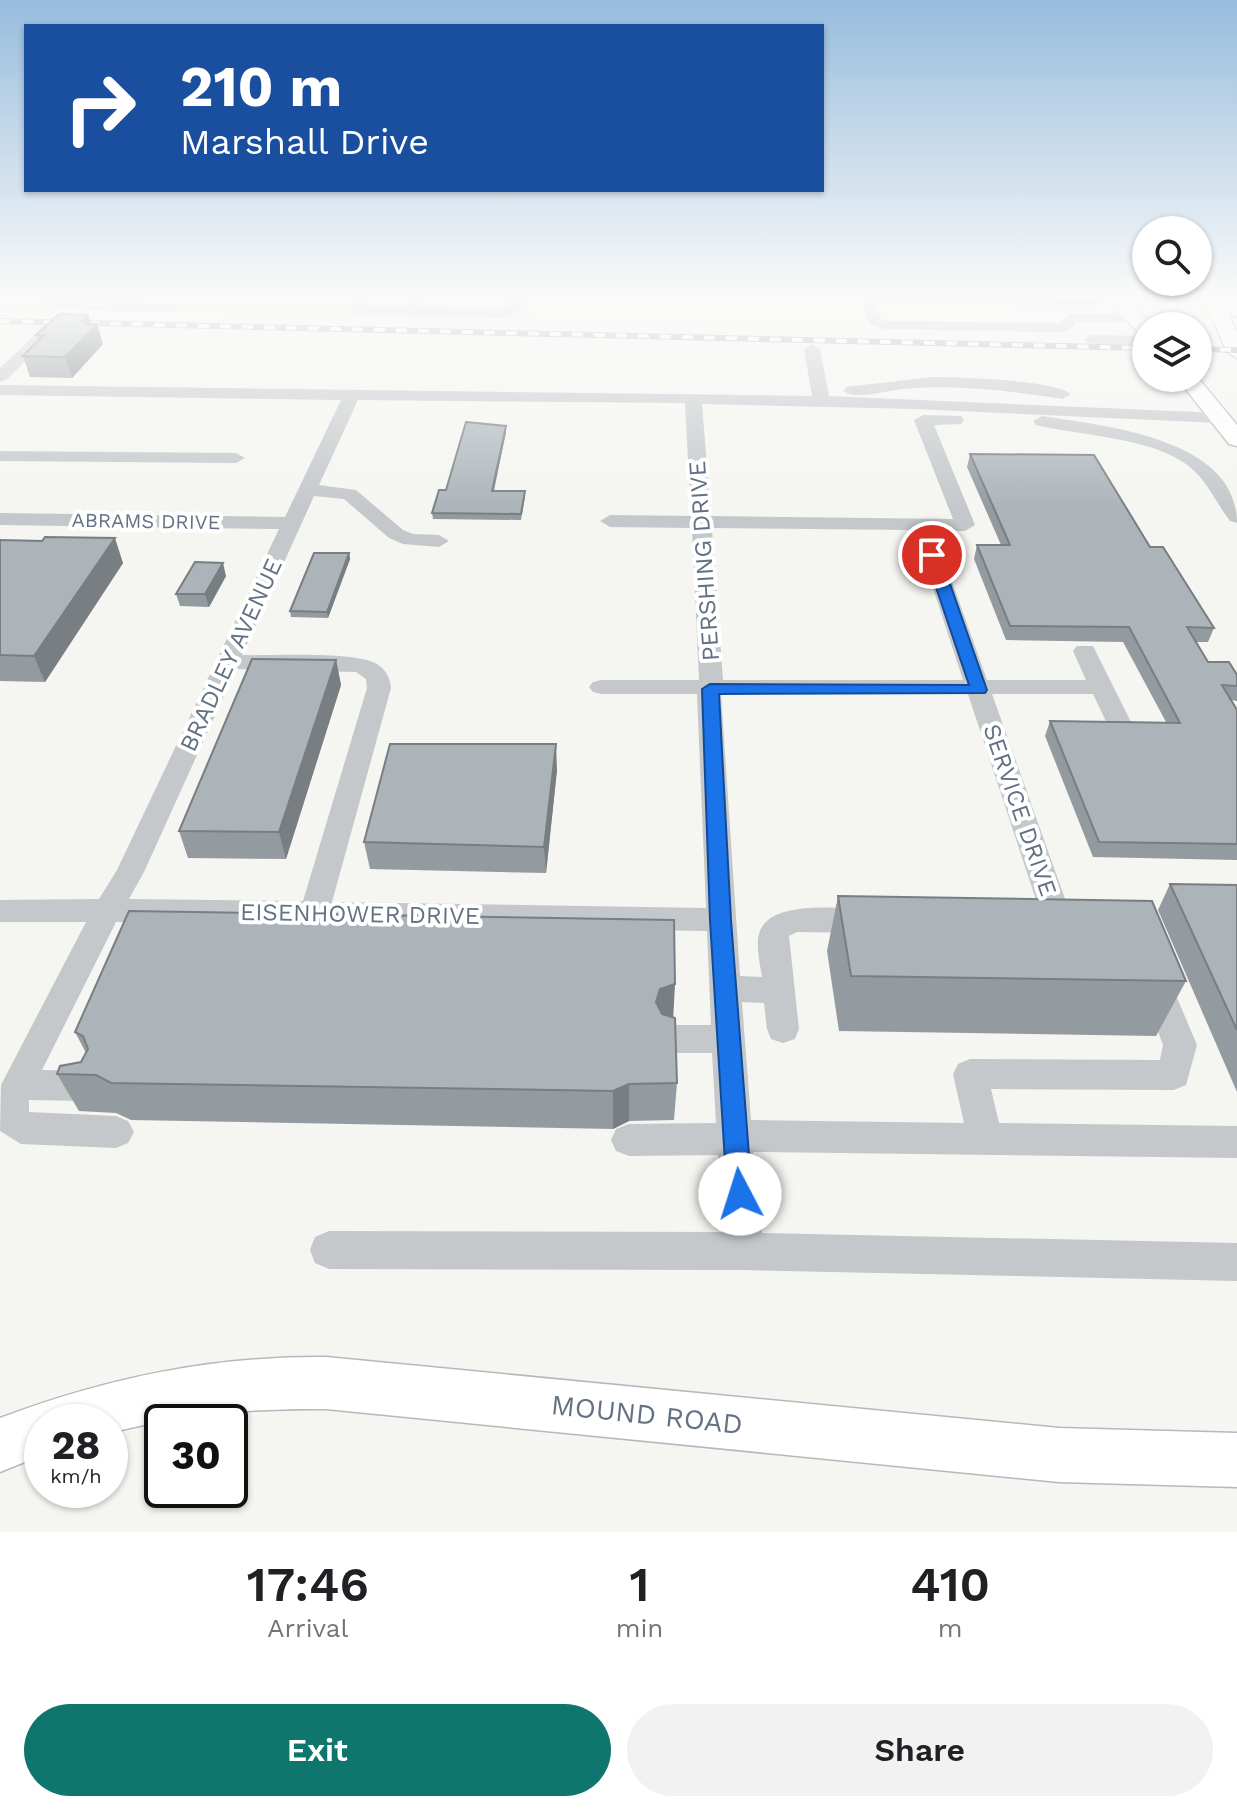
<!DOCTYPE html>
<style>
:root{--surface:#fff;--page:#f2f2f2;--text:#202124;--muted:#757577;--accent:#0f766e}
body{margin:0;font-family:"Work Sans",sans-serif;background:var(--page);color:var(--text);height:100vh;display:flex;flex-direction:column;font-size:30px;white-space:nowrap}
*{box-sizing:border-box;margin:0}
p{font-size:26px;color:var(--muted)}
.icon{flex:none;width:44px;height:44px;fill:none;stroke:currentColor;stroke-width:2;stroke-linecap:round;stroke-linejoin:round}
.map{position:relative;height:1532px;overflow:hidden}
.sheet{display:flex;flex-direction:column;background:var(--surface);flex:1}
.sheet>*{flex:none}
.banner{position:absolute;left:24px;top:24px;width:800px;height:168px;border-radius:0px;box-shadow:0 2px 6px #0004;background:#1a4fa0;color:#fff;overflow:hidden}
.fabs{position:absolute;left:1132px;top:216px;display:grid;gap:16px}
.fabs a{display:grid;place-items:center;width:80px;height:80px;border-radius:50%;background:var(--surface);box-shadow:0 2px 6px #0004;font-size:40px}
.speed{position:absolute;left:24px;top:1404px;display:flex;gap:16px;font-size:40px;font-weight:700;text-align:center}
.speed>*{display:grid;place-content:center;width:104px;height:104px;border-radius:50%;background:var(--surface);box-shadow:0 2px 6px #0004;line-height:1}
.speed small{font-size:20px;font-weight:400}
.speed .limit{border:4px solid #111;border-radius:12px;background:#fff;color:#111}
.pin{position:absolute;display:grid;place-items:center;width:68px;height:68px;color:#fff;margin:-34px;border:4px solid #fff;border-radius:50%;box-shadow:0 2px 8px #0007}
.me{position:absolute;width:88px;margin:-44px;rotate:355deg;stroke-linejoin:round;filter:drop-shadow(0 0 6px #0008)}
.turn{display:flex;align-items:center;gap:28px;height:168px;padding:0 24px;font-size:36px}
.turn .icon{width:104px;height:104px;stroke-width:2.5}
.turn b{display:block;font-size:56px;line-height:68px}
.eta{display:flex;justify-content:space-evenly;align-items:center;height:136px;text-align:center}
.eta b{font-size:48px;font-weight:600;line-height:56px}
.action{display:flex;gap:16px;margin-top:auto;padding:16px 24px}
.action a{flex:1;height:92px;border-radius:48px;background:var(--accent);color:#fff;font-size:32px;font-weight:600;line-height:92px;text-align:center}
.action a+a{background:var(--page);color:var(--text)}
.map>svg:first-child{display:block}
</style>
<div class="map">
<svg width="1237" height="1532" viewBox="0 0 1237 1532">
<rect width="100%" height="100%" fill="#f5f5f1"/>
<!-- built -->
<polygon fill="#e6e7e5" points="39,294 534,294 527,320 0,307 0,303"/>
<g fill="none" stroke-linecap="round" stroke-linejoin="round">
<!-- major casing -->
<g stroke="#b5b9bd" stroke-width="3">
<g id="major">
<polygon points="1102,294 1121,294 1153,326 1146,326 1146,335 1139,333"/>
<polygon points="1220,310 1226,311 1237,332 1237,358 1227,352 1211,315"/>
<polygon points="1177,378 1198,378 1237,425 1237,446 1229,444"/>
<path d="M326,1357L1059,1428L1237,1433V1487L1059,1482L326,1409C253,1408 181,1414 110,1433V1422H42V1455L0,1472V1418C107,1378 211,1356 326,1357Z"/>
</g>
</g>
<!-- highway casing -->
<g stroke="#b6b9bd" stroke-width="3">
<polygon id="highway" points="1193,294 1219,294 1237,303 1237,317"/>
</g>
<!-- minor -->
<g fill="#c4c8cb" fill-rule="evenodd">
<polygon points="0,294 17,294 0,300"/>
<polygon points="26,294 46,294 64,301 175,304 182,308 175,312 62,309"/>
<polygon points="358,294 372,294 366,306 405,307 412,295 419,294 424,298 419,307 501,309 507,306 511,294 525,294 518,311 503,317 357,314 350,310"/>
<polygon points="858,294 1096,298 1103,302 1096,306 876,303 881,319 885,321 1059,323 1071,314 1137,314 1144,318 1137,322 1076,322 1071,329 1061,332 884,329 870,325"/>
<polygon points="63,312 68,313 68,319 6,380 0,382 0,368 58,313"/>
<polygon points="1092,335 1146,336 1146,346 1087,343 1084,340"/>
<path d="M812,344L820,349L829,396L1220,413L1229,418L1220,423L915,409L702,404L711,516L953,519L914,420L923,415L961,416L964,420L961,424L934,425L975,525L965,531H934L987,680H1086L1073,651L1077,646H1093L1134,728L1130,734H1112L1093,694H992L1074,924L1070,932L1059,936L1048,932L1044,924L968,694H721L740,976L762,977C760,965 757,951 758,939C762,897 840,909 869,909L880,913L884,921L880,929L869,933L797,932L789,936L799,1029L795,1039L783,1043L771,1039L767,1029L764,1003L742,1002L751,1120L964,1123L953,1074L958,1064L970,1059L1160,1060L1163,1045L1140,983L1145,974L1156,970L1167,974L1197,1045L1186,1085L1174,1090L991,1089L999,1123L1237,1126V1158L753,1152L762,1233L1237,1243V1281L745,1270L329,1269L315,1263L310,1250L315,1237L329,1231L724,1232L718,1155L629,1156L616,1151L611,1140L616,1129L629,1124L716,1123L712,1053H673L661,1049L657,1039L661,1029L673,1025H711L707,931L116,922L42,1070L89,1071L101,1075L106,1086L101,1097L89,1101L29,1100V1112L116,1116L128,1121L134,1132L128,1143L116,1148L21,1144L0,1131L1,1085L86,922H0V900L99,899L117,870L279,529L0,525V513L285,517L341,400L0,395V385L812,396L804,349ZM358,400L685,403L691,516L610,515L600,521L610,527L692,528L699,680H601L593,682L589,687L593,692L601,694H697L706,908L332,902L391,688C390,677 385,668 375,663C349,651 273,656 242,655L314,496L344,499L389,538L403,544L439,547L449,541L439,535L413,534L403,530L356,490L319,485ZM712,528L914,530L963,680H723ZM236,669L356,672L366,679L367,688L303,901L129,899L144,872Z"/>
<path d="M932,377C958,377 1055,380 1071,394L1063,399C1010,391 957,384 903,389C888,390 855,401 844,391L846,387Z"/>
<path d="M1042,416C1105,426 1237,438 1237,523L1230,521C1217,504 1207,481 1190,467C1153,437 1081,436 1036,425L1033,421Z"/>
<polygon points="0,451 236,453 245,458 236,463 0,461"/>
</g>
<!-- major -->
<use href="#major" fill="#fff" fill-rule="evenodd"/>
<!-- highway -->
<use href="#highway" fill="#fff" fill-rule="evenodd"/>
<!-- rail casing -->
<g stroke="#a4a9b0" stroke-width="6">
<g id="rail">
<polyline points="0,321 1146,348"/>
<polyline points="1198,349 1237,350"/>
</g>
</g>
<!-- rail -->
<use href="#rail" stroke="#fff" stroke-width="4" stroke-dasharray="11" stroke-linecap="butt"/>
<!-- major-bridge casing -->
<g stroke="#b5b9bd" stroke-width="21" stroke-linecap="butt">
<polyline id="major-bridge" points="1212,294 1220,315"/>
</g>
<!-- major-bridge -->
<use href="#major-bridge" stroke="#fff" stroke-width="19"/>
</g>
<!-- wall -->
<g fill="#949ba0">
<polygon points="91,324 103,344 72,378 30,377 23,356 38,341 36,335"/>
<polygon points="506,432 494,491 525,497 521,520 433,519 432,513 446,490"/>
<polygon points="970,454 1150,547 1214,628 1208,642 1196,642 1208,662 1237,675 1237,701 1231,700 1237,710 1237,860 1093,857 1045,736 1050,721 1166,722 1123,642 1006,640 974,559 977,545 1001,545 967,467"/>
<polygon points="0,540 123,563 45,682 0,681"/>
<polygon points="349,553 350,559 328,618 291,617 290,611"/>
<polygon points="226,576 209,607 180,606 176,594"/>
<polygon points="336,660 341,685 286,859 188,858 179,831"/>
<polygon points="557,770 546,873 370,869 364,842"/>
<polygon points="1170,884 1237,885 1237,1092 1158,910"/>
<polygon points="838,896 1186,981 1156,1036 839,1031 827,951"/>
<polygon points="673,1017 677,1083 674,1120 629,1121 613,1129 131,1120 116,1113 79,1111 57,1074 81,1062 86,1053 75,1032"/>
</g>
<!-- shaded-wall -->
<g fill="#787e82">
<polygon points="88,315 93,329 97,324 103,344 72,378 65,357 82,321"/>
<polygon points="506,426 506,432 492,497 492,491"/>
<polygon points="115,538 123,563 45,682 34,656"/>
<polygon points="349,553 350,559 328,618 327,612"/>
<polygon points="223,563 226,576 209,607 205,594"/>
<polygon points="336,660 341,685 286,859 279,832"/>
<polygon points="556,744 557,770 546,873 544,847"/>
<polygon points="675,984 673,1022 658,1028 656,1002 660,989"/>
<polygon points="629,1084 629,1121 613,1129 613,1091"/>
</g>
<!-- building -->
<g fill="#acb4ba" stroke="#787e82" stroke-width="2">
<polygon points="59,314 88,315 82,321 89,321 86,324 97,324 65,357 23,356 44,335 36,335"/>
<polygon points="466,422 506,426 492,491 525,491 521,514 432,513 439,490 446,490"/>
<polygon points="970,454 1094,455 1150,547 1163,547 1214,628 1187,627 1208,662 1229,662 1237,675 1237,686 1222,685 1237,710 1237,844 1099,842 1050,721 1180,723 1129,627 1010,626 977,545 1010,545"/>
<polygon points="45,537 115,538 34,656 0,655 0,540 42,541"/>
<polygon points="314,553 349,553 327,612 290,611"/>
<polygon points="195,562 223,563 205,594 176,594"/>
<polygon points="252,659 336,660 279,832 179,831"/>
<polygon points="390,744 556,744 544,847 364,842"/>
<polygon points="1170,884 1237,885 1237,1030"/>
<polygon points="838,896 1152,901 1186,981 851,976"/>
<polygon points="129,911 674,920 675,984 660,989 656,1002 662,1014 675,1018 677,1083 629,1084 613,1091 111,1083 96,1075 57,1074 60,1066 81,1062 88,1049 83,1036 75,1032"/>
</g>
<!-- sky -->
<linearGradient id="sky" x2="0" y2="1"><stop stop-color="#97bcdd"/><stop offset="0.58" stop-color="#fafaf9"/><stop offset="1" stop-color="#fafaf9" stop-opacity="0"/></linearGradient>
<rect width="1237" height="509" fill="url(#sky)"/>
<!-- route -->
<polygon fill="#1a73e8" stroke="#114b97" stroke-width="2" points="932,550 940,555 987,690 985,693 719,694 731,920 752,1194 749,1202 740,1206 730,1202 727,1194 710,920 702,689 710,684 969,685 925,555"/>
<g text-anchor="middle" stroke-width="8" stroke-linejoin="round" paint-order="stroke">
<!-- far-street labels -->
<g font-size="20" fill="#627284" stroke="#fff">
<text transform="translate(146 521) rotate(1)" y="7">ABRAMS DRIVE</text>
</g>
<!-- street labels -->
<g font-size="24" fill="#627284" stroke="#fff">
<text transform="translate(704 561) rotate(-94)" y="8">PERSHING DRIVE</text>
<text transform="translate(231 655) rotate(-65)" y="8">BRADLEY AVENUE</text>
<text transform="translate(1020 810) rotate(71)" y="8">SERVICE DRIVE</text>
<text transform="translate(360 914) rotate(1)" y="8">EISENHOWER DRIVE</text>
</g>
<!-- near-street labels -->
<g font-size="28" fill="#627284" stroke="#fff">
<text transform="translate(647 1414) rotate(6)" y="10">MOUND ROAD</text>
</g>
</g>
</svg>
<div class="fabs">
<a><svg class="icon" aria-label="search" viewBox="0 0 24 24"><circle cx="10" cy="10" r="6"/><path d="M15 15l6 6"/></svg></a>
<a><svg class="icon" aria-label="layers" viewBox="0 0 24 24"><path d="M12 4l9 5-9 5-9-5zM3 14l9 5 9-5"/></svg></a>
</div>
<div class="speed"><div>28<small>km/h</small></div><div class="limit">30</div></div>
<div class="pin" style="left:932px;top:555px;background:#d93025"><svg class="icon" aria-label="arrive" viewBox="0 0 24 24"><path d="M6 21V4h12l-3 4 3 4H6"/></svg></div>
<svg class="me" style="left:740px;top:1194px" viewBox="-20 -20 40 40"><circle r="19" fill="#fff"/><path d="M0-13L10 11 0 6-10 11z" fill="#1a73e8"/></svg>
<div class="banner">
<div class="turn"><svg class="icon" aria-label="right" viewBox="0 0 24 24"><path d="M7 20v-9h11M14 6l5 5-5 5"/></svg><div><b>210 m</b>Marshall Drive</div></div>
</div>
</div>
<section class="sheet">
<div class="eta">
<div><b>17:46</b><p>Arrival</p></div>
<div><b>1</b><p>min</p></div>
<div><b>410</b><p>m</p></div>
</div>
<div class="action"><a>Exit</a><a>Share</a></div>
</section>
